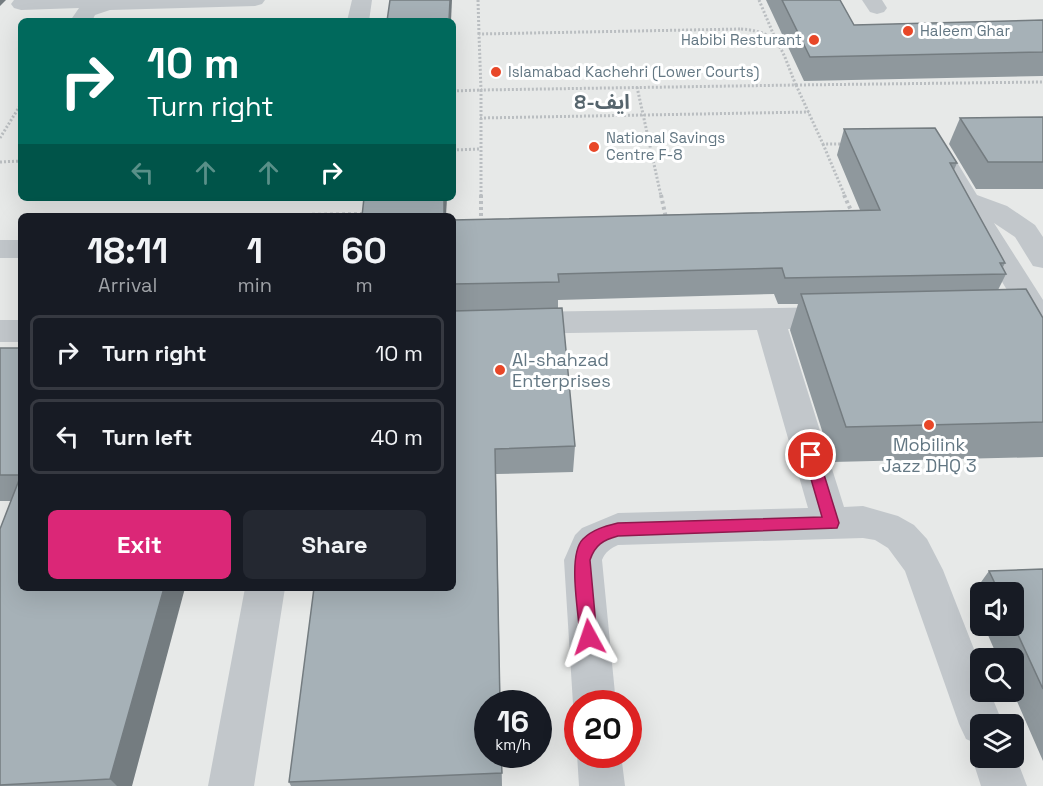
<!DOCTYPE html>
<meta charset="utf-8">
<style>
:root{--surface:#171b24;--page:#242831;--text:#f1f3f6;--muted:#9ea1a6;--line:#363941;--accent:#db2777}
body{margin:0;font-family:"Space Grotesk","Noto Sans Arabic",sans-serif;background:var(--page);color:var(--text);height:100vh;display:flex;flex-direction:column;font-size:22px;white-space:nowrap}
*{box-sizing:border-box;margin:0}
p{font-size:20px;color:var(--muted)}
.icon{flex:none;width:33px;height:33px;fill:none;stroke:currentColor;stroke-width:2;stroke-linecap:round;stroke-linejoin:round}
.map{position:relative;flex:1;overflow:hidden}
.panel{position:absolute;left:18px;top:213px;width:438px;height:378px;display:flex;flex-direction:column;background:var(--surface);border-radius:9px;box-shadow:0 6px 24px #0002}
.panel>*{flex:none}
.top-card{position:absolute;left:18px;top:18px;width:438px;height:183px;border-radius:9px;box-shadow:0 6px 24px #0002;background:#00695c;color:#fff;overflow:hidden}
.controls{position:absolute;left:970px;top:582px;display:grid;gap:12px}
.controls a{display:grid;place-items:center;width:54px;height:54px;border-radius:9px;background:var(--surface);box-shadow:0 6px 24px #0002;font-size:30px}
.speed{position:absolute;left:474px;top:690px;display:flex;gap:12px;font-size:30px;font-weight:700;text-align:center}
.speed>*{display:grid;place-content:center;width:78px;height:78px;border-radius:50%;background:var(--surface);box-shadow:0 6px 24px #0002;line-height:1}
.speed small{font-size:15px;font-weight:400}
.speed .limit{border:9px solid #d22;background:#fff;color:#111}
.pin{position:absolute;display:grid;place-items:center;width:51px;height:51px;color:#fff;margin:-26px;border:3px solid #fff;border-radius:50%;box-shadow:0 2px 6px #0007}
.me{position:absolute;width:66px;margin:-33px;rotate:355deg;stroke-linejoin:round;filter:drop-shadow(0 0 4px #0008)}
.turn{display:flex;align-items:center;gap:21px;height:126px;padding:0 30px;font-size:27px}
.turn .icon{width:78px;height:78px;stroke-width:2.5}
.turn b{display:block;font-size:42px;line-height:51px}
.lanes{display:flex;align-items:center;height:57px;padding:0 30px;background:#0003;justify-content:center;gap:30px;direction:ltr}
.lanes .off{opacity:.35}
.eta{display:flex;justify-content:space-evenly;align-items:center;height:102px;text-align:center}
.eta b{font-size:36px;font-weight:800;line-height:42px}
.primary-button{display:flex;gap:12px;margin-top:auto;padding:12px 30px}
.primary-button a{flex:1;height:69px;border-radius:9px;background:var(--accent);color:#fff;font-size:24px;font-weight:800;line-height:69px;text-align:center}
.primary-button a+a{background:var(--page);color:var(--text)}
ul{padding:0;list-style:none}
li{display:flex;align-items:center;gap:18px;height:75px;margin:0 12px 9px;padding:0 18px;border:3px solid var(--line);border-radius:9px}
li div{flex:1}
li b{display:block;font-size:22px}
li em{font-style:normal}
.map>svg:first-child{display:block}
</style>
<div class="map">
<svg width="1043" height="786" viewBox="0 0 1043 786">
<rect width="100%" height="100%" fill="#f9f9f7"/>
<!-- built -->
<path fill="#e7e9e8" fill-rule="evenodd" d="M0,0H1043V786H0ZM21,21H453V198H21ZM21,216H453V588H21ZM981,592H1014V626H981ZM981,658H1014V692H981ZM488,704H538V754H488ZM578,704H628V754H578ZM981,724H1014V758H981Z"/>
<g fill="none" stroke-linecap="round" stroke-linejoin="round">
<!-- path-far1 -->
<g stroke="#babec1" stroke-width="3" stroke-dasharray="2 2" stroke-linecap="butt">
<polyline points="478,0 479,34"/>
<polyline points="759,0 775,38"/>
<path d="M741,29C783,32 781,51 796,85L481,90L479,34Z"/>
<polyline points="796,85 823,144 844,144"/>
<polyline points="796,85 1043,82"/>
<polyline points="637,87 661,196"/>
<polyline points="453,91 481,90 481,196"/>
<polyline points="480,118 809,112"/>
<polyline points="0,138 21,104"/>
<polyline points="823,144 845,196"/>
<polyline points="453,150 480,149"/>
<polyline points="0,162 21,161"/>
</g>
<!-- path -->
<g stroke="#babec1" stroke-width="4" stroke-dasharray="3 3" stroke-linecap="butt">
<polyline points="481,195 481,224"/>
<polyline points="661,195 666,218"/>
<polyline points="844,195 853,215"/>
<polyline points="240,216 366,214"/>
</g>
<!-- minor -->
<g fill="#c2c7cb" fill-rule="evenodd">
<polygon points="14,0 265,0 262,4 255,6 110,10 95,15 92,21 70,21 79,8 21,10 14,8 11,4"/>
<polygon points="352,0 372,0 369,21 347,21"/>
<polygon points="862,0 882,0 887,8 884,12 877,14 870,12"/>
<polygon points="946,156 955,159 977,195 1007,206 1035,225 1043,237 1043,268 1033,266 1015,237 994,223 1043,300 1043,321 1036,323 1025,320 963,217 969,211 958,206 933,164 937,159"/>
<rect x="0" y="240" width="21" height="18"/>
<path d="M837,307L848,311L852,318L848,325L837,329H788L844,507L863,506L898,516L914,525L927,539L943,570L981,667V692H990L1003,724H981V758H1014V752L1027,786H981L972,758L977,744L966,739L959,724L905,571L888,548L875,540L863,538L618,545C611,548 605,552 602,560L616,704H578V713L573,704L564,560L575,535L582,528L618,513L808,508L757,330L453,335V313Z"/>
<rect x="0" y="320" width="21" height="22"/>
<polygon points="245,588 285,588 254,786 208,786"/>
<polygon points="578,752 578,754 621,754 625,786 579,786 577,754"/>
</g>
</g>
<!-- wall -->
<g fill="#8f989d">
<polygon points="766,0 840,0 854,25 1043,20 1043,76 804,81"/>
<polygon points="1043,117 1043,189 976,189 949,144 960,118"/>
<polygon points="844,129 957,163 954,170 1005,263 1003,267 1006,274 998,290 1043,318 1043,457 832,462 790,330 798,304 778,304 774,294 558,300 558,309 575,446 573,472 496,474 502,786 291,786 289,782 453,311 453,220 860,210 837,155"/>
<polygon points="0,348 132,786 0,786 0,529 11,501 0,501"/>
<polygon points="1043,569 1043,761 1013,692 1014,692 1014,658 998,658 984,626 1014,626 1014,592 981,592 981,619 971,596 989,571"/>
</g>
<!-- shaded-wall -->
<g fill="#747c80">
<polygon points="0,0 6,0 0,6"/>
<polygon points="450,0 452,0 451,21 449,21"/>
<polygon points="444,198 447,198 446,216 444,216"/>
<polygon points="164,588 185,588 132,786 117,786 110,779"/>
</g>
<!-- building -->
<g fill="#a6b1b7" stroke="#747c80" stroke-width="1.5">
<polygon points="390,0 450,0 449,21 387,21"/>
<polygon points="782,0 840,0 854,25 1043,20 1043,52 810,57"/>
<polygon points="1043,117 1043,162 988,162 960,118"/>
<polygon points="935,128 957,163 950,163 1005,263 1000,263 1006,274 785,278 782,268 558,274 559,282 453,284 453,220 880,210 844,129"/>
<polygon points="364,198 444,198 444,216 362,216"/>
<polygon points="1026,289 1043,318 1043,422 846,427 801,294"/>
<polygon points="562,308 575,446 495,449 500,704 488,704 488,754 501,754 502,773 289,782 314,588 453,588 453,311"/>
<polygon points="0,348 21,348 21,588 164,588 110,779 0,785 0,529 21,475 0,475"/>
<polygon points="1043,569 1043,689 1014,626 1014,592 999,592 989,571"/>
</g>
<!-- route -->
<path fill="#db2777" stroke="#8e194d" stroke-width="1.5" d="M811,449L816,451L818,455L839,523L837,528L618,536C603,540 595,545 590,560L597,637L595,642L589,644L583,642L580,637C579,614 567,555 583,539C593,529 606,526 618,523L822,517L804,455L806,451Z"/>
<!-- markers -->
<g fill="#e84728" stroke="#fff" stroke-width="2">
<circle cx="908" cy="31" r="6"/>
<circle cx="814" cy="40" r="6"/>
<circle cx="496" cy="72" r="6"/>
<circle cx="594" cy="147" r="6"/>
<circle cx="500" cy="370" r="6"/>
<circle cx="929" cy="425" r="6"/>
</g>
<g text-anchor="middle" stroke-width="6" stroke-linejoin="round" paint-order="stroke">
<!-- far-poi labels -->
<g font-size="15" fill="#637783" stroke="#fff" text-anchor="start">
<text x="920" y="36">Haleem Ghar</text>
<text x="802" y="45" text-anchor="end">Habibi Resturant</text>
<text x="508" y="77">Islamabad Kachehri (Lower Courts)</text>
<text x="606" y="143">National Savings<tspan x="606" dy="17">Centre F-8</tspan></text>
</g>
<!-- poi labels -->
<g font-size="18" fill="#637783" stroke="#fff" text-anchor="start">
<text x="512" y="366">Al-shahzad<tspan x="512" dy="21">Enterprises</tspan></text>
<text x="929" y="451" text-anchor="middle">Mobilink<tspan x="929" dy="21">Jazz DHQ 3</tspan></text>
</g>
<!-- far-district labels -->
<g font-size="20" font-weight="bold" fill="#56656d" stroke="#fff">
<text x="602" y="109">ایف-8</text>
</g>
</g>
</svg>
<div class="controls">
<a><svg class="icon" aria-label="sound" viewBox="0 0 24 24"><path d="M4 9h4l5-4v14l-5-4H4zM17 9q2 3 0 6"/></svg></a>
<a><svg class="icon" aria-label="search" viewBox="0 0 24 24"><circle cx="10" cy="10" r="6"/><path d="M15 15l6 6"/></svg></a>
<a><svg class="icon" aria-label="layers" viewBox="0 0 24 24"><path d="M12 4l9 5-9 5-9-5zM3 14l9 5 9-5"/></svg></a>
</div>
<div class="speed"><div>16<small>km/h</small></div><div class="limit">20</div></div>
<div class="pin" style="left:811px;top:455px;background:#d93025"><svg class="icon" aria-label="arrive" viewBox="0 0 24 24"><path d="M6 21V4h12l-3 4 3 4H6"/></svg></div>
<svg class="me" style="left:589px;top:637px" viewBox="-20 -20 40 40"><path d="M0-17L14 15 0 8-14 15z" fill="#db2777" stroke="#fff" stroke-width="4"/></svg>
<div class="top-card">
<div class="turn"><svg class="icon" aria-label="right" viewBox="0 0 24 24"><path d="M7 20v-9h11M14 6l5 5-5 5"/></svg><div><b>10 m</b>Turn right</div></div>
<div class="lanes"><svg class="icon off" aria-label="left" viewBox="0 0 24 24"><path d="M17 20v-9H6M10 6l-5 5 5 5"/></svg><svg class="icon off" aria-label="ahead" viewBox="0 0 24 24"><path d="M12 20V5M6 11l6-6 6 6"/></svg><svg class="icon off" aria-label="ahead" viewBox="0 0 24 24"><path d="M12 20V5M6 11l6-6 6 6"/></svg><svg class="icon" aria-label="right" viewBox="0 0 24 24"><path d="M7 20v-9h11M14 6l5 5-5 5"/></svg></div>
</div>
<section class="panel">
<div class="eta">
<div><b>18:11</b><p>Arrival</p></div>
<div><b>1</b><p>min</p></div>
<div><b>60</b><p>m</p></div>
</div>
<ul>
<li><svg class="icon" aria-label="right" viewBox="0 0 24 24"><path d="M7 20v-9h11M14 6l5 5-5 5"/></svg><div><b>Turn right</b></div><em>10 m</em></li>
<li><svg class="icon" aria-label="left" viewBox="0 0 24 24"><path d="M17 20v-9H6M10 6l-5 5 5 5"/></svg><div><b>Turn left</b></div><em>40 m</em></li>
</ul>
<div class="primary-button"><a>Exit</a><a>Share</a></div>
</section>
</div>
